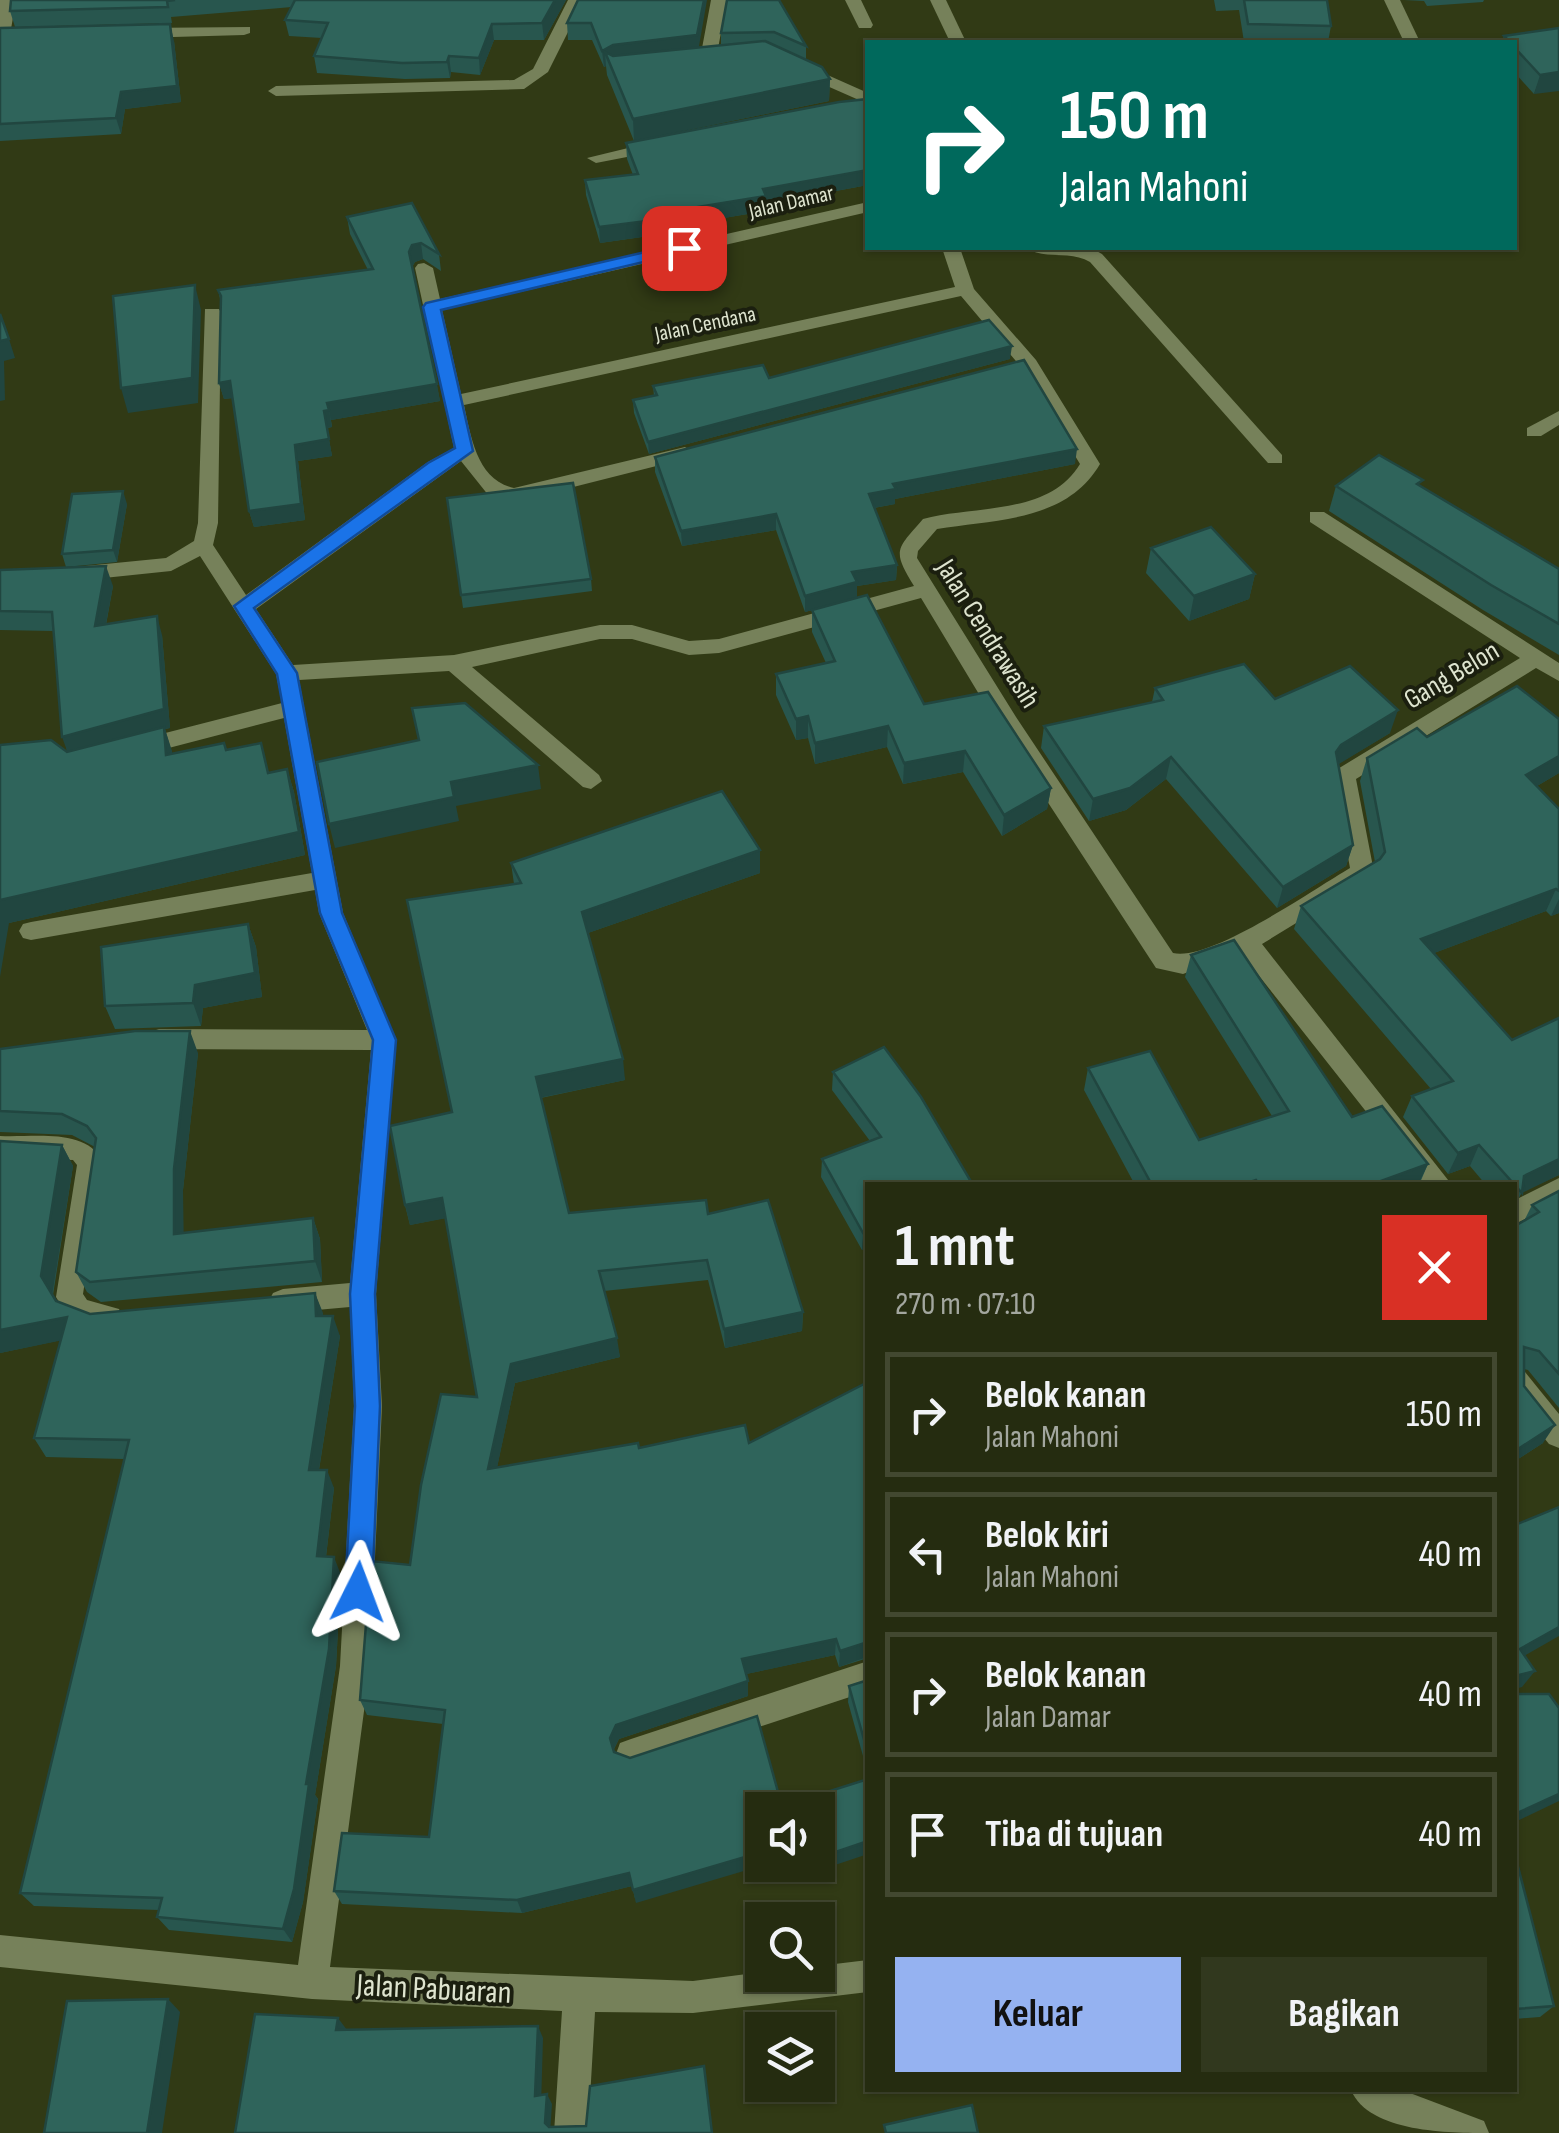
<!DOCTYPE html>
<html lang="id">
<meta charset="utf-8">
<style>
:root{--surface:#252c10;--page:#31381e;--text:#f1f3f6;--muted:#a3a79f;--line:#424830;--accent:#95b2f1}
body{margin:0;font-family:"Sofia Sans Condensed",sans-serif;background:var(--page);color:var(--text);height:100vh;display:flex;flex-direction:column;font-size:38px;white-space:nowrap}
*{box-sizing:border-box;margin:0}
p{font-size:32px;color:var(--muted)}
.icon{flex:none;width:55px;height:55px;fill:none;stroke:currentColor;stroke-width:2;stroke-linecap:round;stroke-linejoin:round}
.map{position:relative;flex:1;overflow:hidden}
.sheet{position:absolute;left:865px;top:1182px;width:652px;height:910px;display:flex;flex-direction:column;background:var(--surface);border-radius:0px;box-shadow:0 2px 8px #0004,0 0 0 2px var(--line)}
.sheet>*{flex:none}
.hud{position:absolute;left:865px;top:40px;width:652px;height:210px;border-radius:0px;box-shadow:0 2px 8px #0004,0 0 0 2px var(--line);background:#00695c;color:#fff;overflow:hidden}
.controls{position:absolute;left:745px;top:1792px;display:grid;gap:20px}
.controls a{display:grid;place-items:center;width:90px;height:90px;border-radius:0px;background:var(--surface);box-shadow:0 2px 8px #0004,0 0 0 2px var(--line);font-size:50px}
.pin{position:absolute;display:grid;place-items:center;width:85px;height:85px;color:#fff;margin:-42px;border-radius:20px;box-shadow:0 5px 15px #0006}
.me{position:absolute;width:110px;margin:-55px;rotate:3deg;stroke-linejoin:round;filter:drop-shadow(0 0 8px #0008)}
.turn{display:flex;align-items:center;gap:35px;height:210px;padding:0 30px;font-size:45px}
.turn .icon{width:130px;height:130px;stroke-width:2.5}
.turn b{display:block;font-size:70px;line-height:85px}
.round{display:grid;place-items:center;flex:none;width:105px;height:105px;border-radius:0px;background:var(--page)}
.summary{display:flex;align-items:center;justify-content:space-between;height:170px;padding:0 30px}
h1{font-size:60px;font-weight:700;line-height:75px}
.button{display:flex;gap:20px;margin-top:auto;padding:20px 30px}
.button a{flex:1;height:115px;border-radius:0px;background:var(--accent);color:#111;font-size:40px;font-weight:700;line-height:115px;text-align:center}
.button a+a{background:var(--page);color:var(--text)}
ul{padding:0;list-style:none}
li{display:flex;align-items:center;gap:30px;height:125px;margin:0 20px 15px;padding:0 10px;border:5px solid var(--line);border-radius:0px}
li div{flex:1}
li b{display:block;font-size:38px}
li em{font-style:normal}
.map>svg:first-child{display:block}
</style>
<div class="map">
<svg width="1559" height="2133" viewBox="0 0 1559 2133">
<rect width="100%" height="100%" fill="#313a15"/>
<g fill="none" stroke-linecap="round" stroke-linejoin="round">
<!-- minor -->
<g fill="#76815a" fill-rule="evenodd">
<polygon points="0,0 16,0 11,29 34,32 34,38 0,37"/>
<polygon points="568,0 584,0 548,72 524,89 276,96 268,91 276,86 514,80 533,69"/>
<polygon points="711,0 727,0 717,54 733,56 733,62 708,64 700,59"/>
<polygon points="845,0 861,0 873,25 871,28 859,28"/>
<polygon points="930,0 946,0 966,42 950,42"/>
<polygon points="1384,0 1400,0 1420,42 1404,42"/>
<polygon points="250,27 250,33 244,35 138,38 130,33 138,28"/>
<polygon points="793,65 805,65 868,93 868,104 793,71"/>
<polygon points="657,141 666,146 663,150 596,163 587,158"/>
<path d="M868,202V212L442,310L461,394L955,287L942,248H960L974,289L1036,360L1100,464C1066,522 996,519 937,529L918,551L917,558L1016,717L1173,953C1210,962 1314,889 1350,868L1333,776L1336,770L1520,658L1310,522V512H1324L1559,663V681L1536,668L1356,779L1374,872L1370,878L1262,944L1452,1185H1424L1241,953L1183,974L1156,968L1000,729L921,598L719,653L689,655L632,639H600L472,667L599,775L602,781L591,789L583,787L449,671L299,680L343,913L396,1040L376,1294L382,1406L370,1666L330,1967L693,1981L762,1972L818,1975V1966L868,1960V1992L693,2013L595,2012L588,2133H554L562,2011L312,1999L0,1967V1935L298,1965L340,1666L354,1406L350,1307L283,1313L273,1309L269,1301L273,1293L283,1289L350,1283L371,1050L159,1049L150,1046L147,1039L150,1032L159,1029L367,1030L319,913L315,890L31,940L23,938L19,931L23,924L31,922L312,873L284,718L138,756L127,748L138,740L282,703L276,674L200,556L171,571L75,581L65,574L75,567L166,558L194,541L198,523L205,309H219L221,313L218,523L213,545L246,595L428,462L454,448L415,268L418,264L424,263L433,268L440,299ZM961,296L1021,367L1080,464C1049,516 974,505 923,519C896,550 892,550 914,586L719,639L689,641L632,625H600L454,655L293,665L256,609L461,461L489,496L514,502L692,457L695,453L685,447L514,488C477,480 471,437 464,405Z"/>
<path d="M1026,248H1091L1102,254L1282,455V463H1268L1090,262C1070,250 1044,260 1026,248Z"/>
<polygon points="1559,411 1559,425 1541,436 1527,436 1527,428"/>
<path d="M0,1136C33,1138 86,1127 103,1162L83,1294L87,1300L119,1309L123,1317L119,1325L109,1329L69,1318L56,1297L77,1165L73,1160L0,1158Z"/>
<polygon points="1559,1178 1559,1202 1515,1224 1515,1200"/>
<polygon points="1515,1369 1525,1372 1559,1414 1559,1448 1549,1444 1515,1402"/>
<polygon points="868,1661 868,1691 631,1769 620,1765 616,1754 620,1743 631,1739"/>
<path d="M1351,2090H1402L1484,2121L1489,2133C1450,2133 1369,2133 1351,2090Z"/>
</g>
</g>
<!-- wall -->
<g fill="#28564e">
<polygon points="11,0 566,0 544,40 494,40 480,75 451,72 450,78 405,79 317,73 314,56 322,38 289,36 285,20 292,7 171,17 172,23 15,27 10,11"/>
<polygon points="578,0 698,48 721,45 721,33 727,0 806,46 806,59 830,79 829,101 634,141 607,75 606,66 604,67 592,40 568,40 567,23"/>
<polygon points="1214,0 1381,0 1327,0 1331,26 1328,42 1244,42 1239,10 1216,11"/>
<polygon points="1404,0 1484,0 1483,2 1427,6 1424,1"/>
<polygon points="0,28 174,41 181,102 125,109 121,134 0,141"/>
<polygon points="1559,28 1534,94 1515,73 1515,42 1502,42 1504,36"/>
<polygon points="868,99 868,185 766,204 766,211 700,222 700,226 656,235 600,243 586,195 585,180 633,175 627,159 626,143"/>
<polygon points="412,203 439,254 441,271 423,259 415,262 412,267 440,401 331,420 332,427 327,428 332,456 298,461 305,520 254,527 249,511 232,398 224,399 219,383 221,303 218,290 368,270 350,234 347,217"/>
<polygon points="1010,359 649,454 634,413 633,400 654,396 653,386"/>
<polygon points="655,457 1075,464 895,499 895,504 874,508 897,565 896,580 857,586 857,598 805,612 776,530 682,546 655,472"/>
<polygon points="1336,486 1421,487 1559,569 1559,655 1483,610 1329,511"/>
<polygon points="447,498 591,579 592,591 463,608"/>
<polygon points="127,504 117,562 66,567 62,554"/>
<polygon points="1151,548 1255,574 1249,599 1189,621 1146,573"/>
<polygon points="0,570 113,586 106,625 162,635 170,728 165,729 172,753 227,750 269,773 287,769 294,792 305,855 9,923 0,745 67,752 53,631 0,630"/>
<polygon points="812,610 924,704 1051,788 1047,809 1002,836 963,772 903,784 887,747 815,764 808,738 796,740 776,695 776,674 826,663 812,632"/>
<polygon points="1155,688 1275,699 1390,733 1338,764 1353,845 1346,866 1277,908 1166,779 1126,810 1089,821 1041,748 1044,726 1152,702"/>
<polygon points="1559,719 1559,773 1537,786 1559,809 1559,913 1551,916 1546,911 1434,953 1512,1040 1559,1175 1522,1192 1515,1206 1515,1185 1486,1185 1470,1166 1448,1174 1403,1117 1412,1096 1431,1089 1294,929 1301,906 1375,862 1360,781 1367,758 1427,737"/>
<polygon points="511,863 760,873 588,933 625,1080 541,1098 569,1213 708,1214 803,1312 802,1331 725,1348 708,1280 604,1291 620,1357 515,1383 497,1467 639,1448 749,1443 868,1382 868,1658 839,1667 835,1655 746,1674 748,1696 619,1739 613,1751 636,1903 632,1886 522,1913 342,1904 334,1891 429,1837 443,1724 367,1715 360,1700 410,1565 477,1397 445,1218 410,1225 405,1205 452,1112 514,884"/>
<polygon points="248,924 256,947 262,997 203,1008 201,1026 115,1029 105,1006"/>
<polygon points="1191,955 1352,1117 1428,1164 1419,1185 1135,1185 1084,1090 1088,1068 1199,1140 1272,1116 1185,977"/>
<polygon points="0,1049 198,1053 183,1190 183,1233 313,1218 320,1239 322,1282 101,1302 87,1292 76,1272 95,1147 72,1135 0,1132"/>
<polygon points="833,1072 973,1185 868,1185 862,1250 821,1177 822,1159 870,1141 832,1090"/>
<polygon points="62,1145 73,1166 53,1295 56,1301 90,1314 315,1293 323,1316 340,1336 319,1470 334,1488 326,1557 341,1575 336,1666 315,1795 318,1799 303,1902 292,1942 169,1930 157,1917 159,1910 34,1906 20,1893 124,1459 46,1457 34,1438 61,1340 0,1353"/>
<polygon points="1559,1191 1559,1408 1528,1370 1524,1369 1524,1386 1543,1443 1515,1461 1515,1226 1524,1221 1532,1205"/>
<polygon points="868,1680 868,1774 848,1702 849,1686"/>
<polygon points="1515,1855 1554,2006 1540,2017 1515,2019"/>
</g>
<!-- shaded-wall -->
<g fill="#214640">
<polygon points="555,0 566,0 544,40 542,23"/>
<polygon points="704,0 707,0 698,52 614,61 605,52 606,66 604,67 602,51"/>
<polygon points="170,24 174,41 181,102 125,109 121,134 116,118 121,92"/>
<polygon points="492,24 494,40 480,75 479,58"/>
<polygon points="449,56 451,72 450,78 447,62"/>
<polygon points="1559,72 1559,91 1534,94 1540,75"/>
<polygon points="830,79 829,101 634,141 633,119"/>
<polygon points="868,170 868,185 766,204 766,211 700,222 700,226 656,235 600,243 599,227 698,207 763,189"/>
<polygon points="421,243 423,259 415,262 411,269 409,252 412,245"/>
<polygon points="195,285 201,310 198,403 128,413 121,388"/>
<polygon points="9,339 15,358 4,361 5,400 0,401 0,341"/>
<polygon points="1012,346 1010,359 649,454 648,442"/>
<polygon points="230,381 234,398 224,399 219,383"/>
<polygon points="437,384 440,401 331,420 327,403"/>
<polygon points="329,410 332,427 327,428 332,456 298,461 305,520 254,527 249,511 295,445 324,411"/>
<polygon points="1077,449 1075,464 895,499 895,504 868,509 869,494 893,484"/>
<polygon points="123,491 127,504 117,562 113,550"/>
<polygon points="776,514 776,530 682,546 681,531"/>
<polygon points="897,565 896,580 857,586 857,598 805,612 805,596 852,572"/>
<polygon points="106,566 113,586 102,645 95,626"/>
<polygon points="1255,574 1249,599 1189,621 1194,596"/>
<polygon points="157,616 162,635 170,728 165,729 172,751 174,778 166,755 69,756 62,737"/>
<polygon points="1398,710 1390,733 1334,767 1336,752 1341,745"/>
<polygon points="808,716 808,738 796,740 796,719"/>
<polygon points="888,726 887,747 815,764 815,743"/>
<polygon points="965,751 963,772 903,784 904,763"/>
<polygon points="1559,756 1559,773 1517,798 1526,775"/>
<polygon points="1171,757 1166,779 1126,810 1089,821 1093,799"/>
<polygon points="538,765 541,789 456,806 459,821 335,848 329,824 451,782"/>
<polygon points="287,769 294,792 305,855 9,923 0,977 0,900"/>
<polygon points="1051,788 1047,809 1002,836 1004,815"/>
<polygon points="1353,845 1346,866 1277,908 1283,887"/>
<polygon points="760,850 760,873 585,934 582,912"/>
<polygon points="1556,889 1546,911 1413,961 1421,939"/>
<polygon points="1559,899 1559,913 1551,916"/>
<polygon points="248,924 256,947 262,997 203,1008 201,1026 193,1003 195,985"/>
<polygon points="190,1031 198,1053 183,1190 184,1255 174,1234 174,1169"/>
<polygon points="623,1059 625,1080 539,1098 536,1077"/>
<polygon points="62,1145 73,1166 52,1296 41,1276"/>
<polygon points="1479,1145 1470,1166 1448,1174 1458,1153"/>
<polygon points="1559,1159 1559,1175 1522,1193 1524,1176"/>
<polygon points="1428,1164 1418,1185 1370,1185"/>
<polygon points="442,1198 447,1218 410,1225 405,1205"/>
<polygon points="313,1218 320,1239 322,1282 315,1261"/>
<polygon points="868,1231 868,1248 862,1250 863,1233"/>
<polygon points="315,1293 323,1313 323,1336 316,1316"/>
<polygon points="803,1312 802,1331 725,1348 724,1329"/>
<polygon points="333,1316 340,1336 316,1488 309,1470"/>
<polygon points="67,1317 78,1337 0,1353 0,1330"/>
<polygon points="617,1338 620,1357 515,1383 493,1487 488,1469 511,1364"/>
<polygon points="1555,1425 1543,1443 1515,1461 1515,1451"/>
<polygon points="327,1470 334,1488 324,1573 317,1556"/>
<polygon points="334,1557 341,1575 336,1666 315,1795 318,1799 303,1902 292,1942 283,1929 306,1784"/>
<polygon points="1559,1627 1559,1636 1515,1661 1520,1649"/>
<polygon points="836,1639 835,1655 742,1675 742,1659"/>
<polygon points="868,1642 867,1657 839,1667 840,1651"/>
<polygon points="1535,1671 1522,1687 1515,1689 1515,1676"/>
<polygon points="748,1681 748,1696 619,1739 612,1753 610,1738 616,1725"/>
<polygon points="1559,1794 1559,1801 1515,1822 1515,1814"/>
<polygon points="868,1841 868,1854 814,1872 814,1865 818,1865 818,1858"/>
<polygon points="762,1852 762,1865 764,1865 636,1903 633,1890"/>
<polygon points="629,1873 632,1886 522,1913 517,1900"/>
<polygon points="168,1999 180,2012 162,2133 147,2133"/>
<polygon points="338,2018 347,2030 336,2030"/>
<polygon points="538,2026 543,2038 541,2107 535,2096"/>
<polygon points="547,2094 552,2104 550,2133 545,2123"/>
</g>
<!-- building -->
<g fill="#2f645b" stroke="#214640" stroke-width="2.5">
<polygon points="11,0 175,0 167,1 168,7 10,11"/>
<polygon points="295,0 555,0 542,23 492,24 479,58 449,56 447,62 402,63 314,56 328,23 285,20"/>
<polygon points="578,0 704,0 697,35 613,45 602,51 591,23 567,23"/>
<polygon points="727,0 779,0 806,46 774,32 721,33"/>
<polygon points="1244,0 1327,0 1331,26 1248,24"/>
<polygon points="170,24 177,86 121,92 116,118 0,124 0,28"/>
<polygon points="1559,28 1559,72 1540,75 1515,48 1515,42 1510,42 1504,36"/>
<polygon points="765,41 822,67 830,79 633,119 605,52 613,56"/>
<polygon points="868,99 868,170 763,189 766,196 698,207 699,210 655,220 599,227 585,180 638,174 626,143 839,102"/>
<polygon points="412,203 439,254 421,243 412,245 409,252 437,384 327,403 329,410 324,411 329,439 295,445 301,504 249,511 230,381 219,383 221,296 218,290 373,269 347,217"/>
<polygon points="195,285 192,378 121,388 113,296"/>
<polygon points="0,314 9,339 0,341"/>
<polygon points="989,320 1012,346 648,442 633,400 657,395 653,386 763,365 769,378"/>
<polygon points="1024,360 1077,449 893,484 896,489 869,494 897,565 852,572 857,582 805,596 776,514 681,531 655,457"/>
<polygon points="1379,455 1423,480 1417,484 1559,569 1559,624 1491,585 1336,486"/>
<polygon points="573,483 591,579 461,595 447,498"/>
<polygon points="123,491 113,550 62,554 72,494"/>
<polygon points="1211,527 1255,574 1194,596 1151,548"/>
<polygon points="106,566 95,626 157,616 164,709 62,737 52,612 0,611 0,570"/>
<polygon points="867,595 924,704 988,692 1051,788 1004,815 965,751 904,763 888,726 815,743 808,716 796,719 776,674 835,661 812,610"/>
<polygon points="1244,664 1275,699 1350,666 1398,710 1341,745 1336,752 1353,845 1283,887 1171,757 1130,788 1093,799 1044,726 1163,700 1155,688"/>
<polygon points="1517,686 1559,719 1559,756 1526,775 1559,809 1559,891 1556,889 1421,939 1512,1040 1559,1018 1559,1159 1524,1176 1522,1193 1479,1145 1458,1153 1412,1096 1453,1081 1301,906 1380,859 1385,852 1367,758 1417,728 1427,737"/>
<polygon points="465,703 538,765 451,782 454,797 329,824 317,762 419,740 412,708"/>
<polygon points="164,727 166,755 224,743 226,750 261,743 268,773 287,769 299,832 0,900 0,745 51,740 67,752"/>
<polygon points="722,791 760,850 582,912 623,1059 536,1077 569,1213 706,1200 708,1214 768,1200 803,1312 724,1329 707,1260 599,1271 617,1338 511,1364 488,1469 638,1443 639,1448 745,1425 749,1443 868,1382 868,1642 840,1651 836,1639 742,1659 748,1681 616,1725 610,1738 614,1752 630,1758 757,1716 783,1810 762,1810 762,1852 633,1890 629,1873 517,1900 334,1891 342,1833 429,1837 445,1710 360,1700 371,1561 410,1565 421,1485 441,1394 477,1397 442,1198 405,1205 390,1126 452,1112 407,900 521,883 511,863"/>
<polygon points="248,924 255,973 195,985 193,1003 105,1006 101,947"/>
<polygon points="1234,940 1352,1117 1382,1106 1428,1164 1370,1185 1260,1185 1256,1180 1241,1185 1152,1185 1088,1068 1150,1051 1199,1140 1289,1111 1191,955"/>
<polygon points="135,1031 190,1031 174,1169 174,1234 313,1218 315,1261 90,1282 76,1272 96,1138 87,1126 62,1114 0,1111 0,1049"/>
<polygon points="884,1047 921,1097 973,1185 868,1185 868,1231 863,1233 822,1159 881,1137 833,1072"/>
<polygon points="0,1141 62,1145 41,1276 56,1301 90,1314 315,1293 316,1316 333,1316 309,1470 327,1470 317,1556 334,1557 329,1649 306,1784 309,1784 294,1889 283,1929 157,1917 162,1898 20,1893 129,1440 34,1438 67,1317 0,1330"/>
<polygon points="1559,1191 1559,1374 1539,1351 1524,1347 1524,1386 1555,1425 1515,1451 1515,1226 1539,1212 1532,1205"/>
<polygon points="1559,1507 1559,1627 1520,1649 1535,1671 1515,1676 1515,1525"/>
<polygon points="868,1680 868,1754 849,1686"/>
<polygon points="1515,1694 1549,1694 1559,1708 1559,1794 1515,1814"/>
<polygon points="868,1779 868,1841 818,1858 818,1810 798,1810 795,1802"/>
<polygon points="1515,1855 1554,2006 1515,2009"/>
<polygon points="168,1999 147,2133 44,2133 67,2001"/>
<polygon points="255,2014 338,2018 336,2030 538,2026 535,2096 547,2094 545,2123 549,2127 586,2126 590,2086 704,2066 712,2133 235,2133"/>
<polygon points="972,2105 978,2133 886,2133 884,2125"/>
</g>
<!-- route -->
<polygon fill="#1a73e8" stroke="#114b97" stroke-width="2.5" points="684,243 690,244 690,251 441,310 473,451 254,608 297,673 342,913 396,1040 375,1294 380,1406 372,1592 368,1601 358,1605 349,1601 345,1592 355,1406 350,1294 373,1040 320,913 277,674 234,606 428,463 455,448 423,307 426,303"/>
<g text-anchor="middle" stroke-width="8" stroke-linejoin="round" paint-order="stroke">
<!-- far-street labels -->
<g font-size="22" fill="#dee4cf" stroke="#1b1f0f">
<text transform="translate(791 201) rotate(-13)" y="8">Jalan Damar</text>
<text transform="translate(705 323) rotate(-12)" y="8">Jalan Cendana</text>
</g>
<!-- street labels -->
<g font-size="28" fill="#dee4cf" stroke="#1b1f0f">
<text transform="translate(989 633) rotate(58)" y="10">Jalan Cendrawasih</text>
<text transform="translate(1451 674) rotate(-31)" y="10">Gang Belon</text>
</g>
<!-- near-street labels -->
<g font-size="32" fill="#dee4cf" stroke="#1b1f0f">
<text transform="translate(434 1988) rotate(3)" y="11">Jalan Pabuaran</text>
</g>
</g>
</svg>
<div class="controls">
<a><svg class="icon" aria-label="sound" viewBox="0 0 24 24"><path d="M4 9h4l5-4v14l-5-4H4zM17 9q2 3 0 6"/></svg></a>
<a><svg class="icon" aria-label="search" viewBox="0 0 24 24"><circle cx="10" cy="10" r="6"/><path d="M15 15l6 6"/></svg></a>
<a><svg class="icon" aria-label="layers" viewBox="0 0 24 24"><path d="M12 4l9 5-9 5-9-5zM3 14l9 5 9-5"/></svg></a>
</div>
<div class="pin" style="left:684px;top:248px;background:#d93025"><svg class="icon" aria-label="arrive" viewBox="0 0 24 24"><path d="M6 21V4h12l-3 4 3 4H6"/></svg></div>
<svg class="me" style="left:358px;top:1592px" viewBox="-20 -20 40 40"><path d="M0-17L14 15 0 8-14 15z" fill="#1a73e8" stroke="#fff" stroke-width="4"/></svg>
<div class="hud">
<div class="turn"><svg class="icon" aria-label="right" viewBox="0 0 24 24"><path d="M7 20v-9h11M14 6l5 5-5 5"/></svg><div><b>150 m</b>Jalan Mahoni</div></div>
</div>
<section class="sheet">
<div class="summary"><div><h1>1 mnt</h1><p>270 m · 07:10</p></div><a class="round" style="background:#d93025;color:#fff"><svg class="icon" aria-label="close" viewBox="0 0 24 24"><path d="M6 6l12 12M18 6L6 18"/></svg></a></div>
<ul>
<li><svg class="icon" aria-label="right" viewBox="0 0 24 24"><path d="M7 20v-9h11M14 6l5 5-5 5"/></svg><div><b>Belok kanan</b><p>Jalan Mahoni</p></div><em>150 m</em></li>
<li><svg class="icon" aria-label="left" viewBox="0 0 24 24"><path d="M17 20v-9H6M10 6l-5 5 5 5"/></svg><div><b>Belok kiri</b><p>Jalan Mahoni</p></div><em>40 m</em></li>
<li><svg class="icon" aria-label="right" viewBox="0 0 24 24"><path d="M7 20v-9h11M14 6l5 5-5 5"/></svg><div><b>Belok kanan</b><p>Jalan Damar</p></div><em>40 m</em></li>
<li><svg class="icon" aria-label="arrive" viewBox="0 0 24 24"><path d="M6 21V4h12l-3 4 3 4H6"/></svg><div><b>Tiba di tujuan</b></div><em>40 m</em></li>
</ul>
<div class="button"><a>Keluar</a><a>Bagikan</a></div>
</section>
</div>
